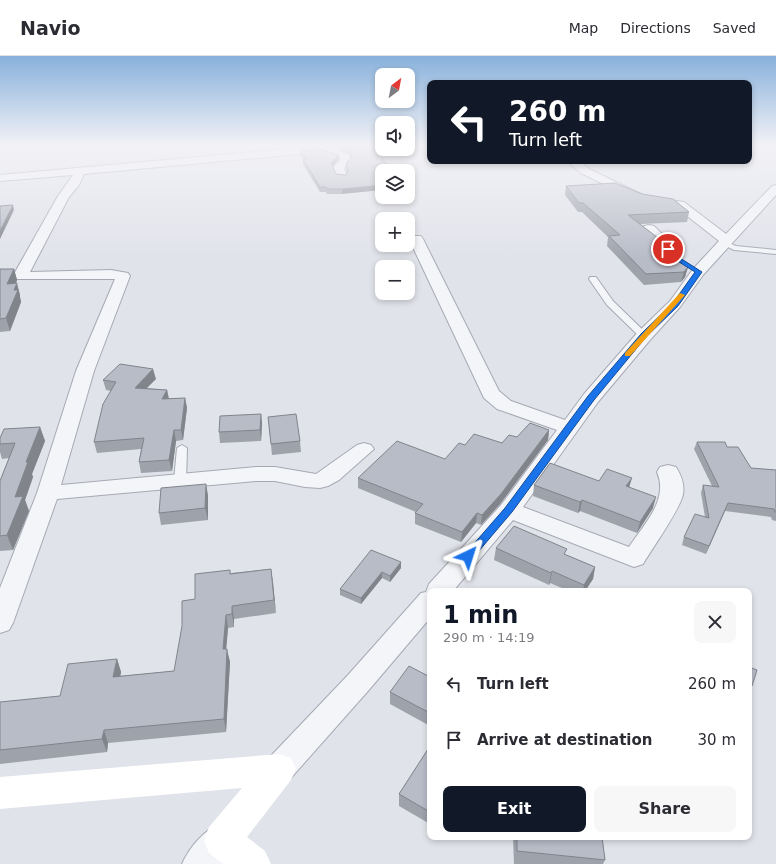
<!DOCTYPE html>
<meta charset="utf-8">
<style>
:root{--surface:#fff;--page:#f7f7f7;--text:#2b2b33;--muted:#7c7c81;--line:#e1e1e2;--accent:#111827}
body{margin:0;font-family:"DejaVu Sans",sans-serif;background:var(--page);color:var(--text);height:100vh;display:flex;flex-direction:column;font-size:15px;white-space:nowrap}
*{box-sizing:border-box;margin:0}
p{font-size:13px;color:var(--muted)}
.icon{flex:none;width:22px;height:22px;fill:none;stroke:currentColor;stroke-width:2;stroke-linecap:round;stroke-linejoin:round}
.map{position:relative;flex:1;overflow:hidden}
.side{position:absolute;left:427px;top:532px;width:325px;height:252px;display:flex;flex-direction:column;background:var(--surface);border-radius:8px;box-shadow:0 2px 6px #0003}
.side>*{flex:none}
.hud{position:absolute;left:427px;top:24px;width:325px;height:84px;border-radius:8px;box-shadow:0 2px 6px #0003;background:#111827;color:#fff;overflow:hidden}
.needle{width:26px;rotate:32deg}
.tools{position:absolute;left:375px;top:12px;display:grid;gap:8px}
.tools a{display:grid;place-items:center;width:40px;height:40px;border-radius:8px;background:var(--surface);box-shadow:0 2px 6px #0003;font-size:20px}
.pin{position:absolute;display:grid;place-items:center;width:34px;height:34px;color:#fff;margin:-17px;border:2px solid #fff;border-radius:50%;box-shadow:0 1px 4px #0007}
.me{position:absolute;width:44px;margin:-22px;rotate:41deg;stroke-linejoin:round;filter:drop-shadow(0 0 3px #0008)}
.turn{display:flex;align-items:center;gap:14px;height:84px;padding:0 16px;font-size:18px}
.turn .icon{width:52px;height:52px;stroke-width:2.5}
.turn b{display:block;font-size:28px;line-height:34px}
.round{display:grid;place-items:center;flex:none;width:42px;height:42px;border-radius:8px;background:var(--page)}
.head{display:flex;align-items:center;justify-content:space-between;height:68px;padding:0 16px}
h1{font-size:24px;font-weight:700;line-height:30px;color:var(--accent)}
.cta{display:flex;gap:8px;margin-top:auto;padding:8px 16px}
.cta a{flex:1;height:46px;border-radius:8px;background:var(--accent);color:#fff;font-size:16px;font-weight:700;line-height:46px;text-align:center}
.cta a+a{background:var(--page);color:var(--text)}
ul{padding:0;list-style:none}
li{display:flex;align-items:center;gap:12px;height:56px;padding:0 16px}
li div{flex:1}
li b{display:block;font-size:15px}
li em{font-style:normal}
header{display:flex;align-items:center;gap:24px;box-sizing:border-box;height:56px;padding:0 20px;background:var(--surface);border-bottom:1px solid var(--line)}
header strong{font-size:19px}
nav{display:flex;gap:22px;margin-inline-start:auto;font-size:14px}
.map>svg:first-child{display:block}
</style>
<header>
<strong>Navio</strong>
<nav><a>Map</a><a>Directions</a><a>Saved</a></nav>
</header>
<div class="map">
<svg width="776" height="808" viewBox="0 0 776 808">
<rect width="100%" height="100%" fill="#e1e3ea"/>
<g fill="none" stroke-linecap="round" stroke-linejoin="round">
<!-- lane casing -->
<g stroke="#a6a9b4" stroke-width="2">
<g id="lane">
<polygon points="724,185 736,190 776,194 776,198 734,194 722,188 722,186"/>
<polygon points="590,221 596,221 613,245 647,278 647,282 641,282 607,249 589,223"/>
<polygon points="182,389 187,392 186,425 180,429 174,425 177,392"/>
</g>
</g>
<!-- street casing -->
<g stroke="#a6a9b4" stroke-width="2">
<g id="street">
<polygon points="320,90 348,98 351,105 344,112 347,120 346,122 338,122 333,111 341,104 340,102 320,96 84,118 79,129 69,141 30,216 111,214 128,217 130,220 94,315 61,429 256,411 275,411 316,418 357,389 364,387 371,389 374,393 339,424 328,430 320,432 305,431 275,425 256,425 57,443 13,567 9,574 0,577 0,532 37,437 76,315 115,223 17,223 14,218 58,140 73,119 0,125 0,119"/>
<path d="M567,105H579L589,113L647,141L684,146L726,178L772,130L776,129V139L703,219L680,251L650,284L598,346L523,451L629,491C644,468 669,444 657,416L660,411L668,409L676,411C681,419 685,428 683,438C681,452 652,493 643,508L634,511L513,464L453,535H430V562L368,635L290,723L279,728L268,723L263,713L268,703L348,619L421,537L426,536L429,528L501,449L557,374L497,353L484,342L409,183L411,180H421L423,183L499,335L511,345L565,364L584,338L638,276L670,245L693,213L719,185L677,152L640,146L581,117Z"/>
<polygon points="649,169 654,170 680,196 682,199 680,202 670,202 644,176 643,173 644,170"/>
<path d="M222,767L234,772L239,784L234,796L224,808H182C190,790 204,774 222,767Z"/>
</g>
</g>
<!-- lane -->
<use href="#lane" fill="#f4f5f8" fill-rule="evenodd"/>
<!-- street -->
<use href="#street" fill="#f4f5f8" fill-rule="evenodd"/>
<!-- secondary -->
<polygon fill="#fff" fill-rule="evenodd" points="279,698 291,702 296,713 291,724 247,781 265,795 271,808 223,808 209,797 204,784 209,771 242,732 0,753 0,721"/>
</g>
<!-- wall -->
<g fill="#9ea2ab">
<polygon points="341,90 372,90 342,138 327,138 326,136 320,136 303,108 303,103 304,103 300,99 300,95 339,99 339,103 333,110 336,118 346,119 347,116 346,112 346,108 351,101 349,97 341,95"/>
<polygon points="566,130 642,138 689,156 687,166 640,168 688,211 685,221 681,226 644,229 607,190 608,181 582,156 578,156 565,139"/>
<polygon points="0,213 14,213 17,224 16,227 20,239 20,241 21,246 10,275 0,276"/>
<polygon points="156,323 146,332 167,334 169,343 185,342 187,352 183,384 176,385 172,415 141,417 139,406 141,393 97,397 94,386 111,335 106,334 103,324"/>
<polygon points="261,358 262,368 261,385 220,387 219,376"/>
<polygon points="268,361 300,385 301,396 272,399"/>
<polygon points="40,371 45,385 32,418 33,421 25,444 29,455 13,494 0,495 0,425 9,402 2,403 0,396 0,382"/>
<polygon points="549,374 548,384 500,448 481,469 476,467 461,486 415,468 415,457 416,456 358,432 358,422 445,403 465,389 502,387 517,381"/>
<polygon points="697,386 727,391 751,412 776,414 776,465 772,464 771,461 725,455 706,498 682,489 684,481 705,461 701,437 703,429 712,430 694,393"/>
<polygon points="599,425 629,431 653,452 637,477 580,455 578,457 533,440 534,429"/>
<polygon points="208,439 208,464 161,469 159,457"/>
<polygon points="496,492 566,499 595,511 593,523 585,535 569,535 550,527 549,529 494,504"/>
<polygon points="401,506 401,512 390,526 382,522 361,548 340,539 340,533"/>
<polygon points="271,513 276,557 234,563 234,571 228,572 226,593 230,606 226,676 108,687 107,696 0,708 0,646 60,640 117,603 121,616 120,620 174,615 195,543 231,517"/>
<polygon points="749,611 752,630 749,637"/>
<polygon points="430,621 430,670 390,648 390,636"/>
<polygon points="430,690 430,768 399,750 399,738"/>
<polygon points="513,781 602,781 605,804 603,808 514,808"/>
</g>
<!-- shaded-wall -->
<g fill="#81848b">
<polygon points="339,99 339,103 332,112 331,107"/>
<polygon points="382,129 382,134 342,138 342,133"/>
<polygon points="13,149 14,154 0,183 0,175"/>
<polygon points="688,211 685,221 681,226 684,216"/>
<polygon points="14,213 17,224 11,240 7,228"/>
<polygon points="17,227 20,239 20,241 21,246 10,275 6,262 14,234"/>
<polygon points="153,313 156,323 137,342 135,332"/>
<polygon points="167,334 169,344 162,343"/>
<polygon points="185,342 187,352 183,384 181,374"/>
<polygon points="261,358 262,368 261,385 260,374"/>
<polygon points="40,371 45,385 32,418 33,421 25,444 29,455 13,494 7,479 15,441 26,406"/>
<polygon points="174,374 176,385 172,415 169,404"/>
<polygon points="549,374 548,384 500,448 481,469 482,459"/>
<polygon points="632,422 629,432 626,430"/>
<polygon points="206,428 208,439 208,464 205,452"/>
<polygon points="656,441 653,452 637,477 640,466"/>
<polygon points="582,444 580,455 578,457 580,446"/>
<polygon points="728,447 725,455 706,498 709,490"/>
<polygon points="477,457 476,467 461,486 462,476"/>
<polygon points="401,506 401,512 390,526 390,520"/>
<polygon points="595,511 593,523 585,535 583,535 584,529"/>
<polygon points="271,513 273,526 276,557 274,544"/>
<polygon points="552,515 550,527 549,529 551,517"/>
<polygon points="382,516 382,522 361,548 361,542"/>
<polygon points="232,550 234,563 234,571 232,558"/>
<polygon points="226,559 228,572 225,607 223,593"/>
<polygon points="227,593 230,606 226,676 224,663"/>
<polygon points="117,603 121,616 118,634 113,621"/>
<polygon points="104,674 108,687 107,696 102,683"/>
</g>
<!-- building -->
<g fill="#b8bcc7" stroke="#81848b">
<polygon points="341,90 372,90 378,93 389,115 382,115 382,129 342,133 327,133 326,131 320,131 303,103 307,103 300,95 320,93 339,99 331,107 336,118 346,119 348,115 346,108 352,100 349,93"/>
<polygon points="615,127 642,138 673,143 689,156 628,159 662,185 688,211 684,216 646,218 609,180 620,179 583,147 579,147 566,130"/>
<polygon points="13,149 0,175 0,150"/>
<polygon points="0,213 14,213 7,228 17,227 14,234 18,234 6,262 0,263"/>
<polygon points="120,308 153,313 135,332 167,334 162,343 185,342 181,374 174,374 169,404 139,406 144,382 94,386 103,348 116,326 103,324"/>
<polygon points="261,358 260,374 219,376 220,360"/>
<polygon points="296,358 300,385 271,388 268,361"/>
<polygon points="530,367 549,374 501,438 482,459 477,457 462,476 415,457 423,448 358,422 397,385 445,403 459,387 465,389 474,378 502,387 509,379 517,381"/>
<polygon points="40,371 26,406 28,406 15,441 23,440 7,479 0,480 0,425 15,387 0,388 0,382 4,373"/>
<polygon points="697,386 725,386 727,391 738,391 751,412 776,414 776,456 775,456 774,453 728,447 709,490 684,481 695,458 709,462 703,429 719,431"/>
<polygon points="550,407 599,425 607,413 632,422 626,430 656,441 640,466 582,444 580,446 534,429"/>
<polygon points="206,428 205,452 159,457 161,432"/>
<polygon points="514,470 567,493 564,498 595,511 584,529 552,515 551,517 496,492"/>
<polygon points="371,494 401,506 390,520 382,516 361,542 340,533"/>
<polygon points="271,513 274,544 232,550 232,558 226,559 223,593 227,593 224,663 104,674 102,683 0,694 0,646 60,640 68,608 117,603 113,621 174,615 182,570 182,545 195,543 195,518 230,514 230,518"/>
<polygon points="409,610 430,621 430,657 390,636"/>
<polygon points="749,611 757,614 752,630 749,628"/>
<polygon points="430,690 430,756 399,738"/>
<polygon points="517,781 602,781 605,804 517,795"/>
</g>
<!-- sky -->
<linearGradient id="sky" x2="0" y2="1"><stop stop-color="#89b1dc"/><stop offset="0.44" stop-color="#f2f2f6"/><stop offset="1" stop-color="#f2f2f6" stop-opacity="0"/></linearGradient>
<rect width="776" height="203" fill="url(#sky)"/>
<!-- route -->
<polygon fill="#1a73e8" stroke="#114b97" points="666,191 670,191 680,202 702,216 678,250 646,281 594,344 512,456 472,503 465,503 463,500 465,498 505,452 588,340 641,278 673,247 695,216 676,204 666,194"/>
<!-- slow -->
<polygon fill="#f59e0b" points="680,237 685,239 630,300 625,300 625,297"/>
</svg>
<div class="tools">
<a><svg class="needle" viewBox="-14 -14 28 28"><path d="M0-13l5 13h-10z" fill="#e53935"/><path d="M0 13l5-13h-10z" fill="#7c7c81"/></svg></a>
<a><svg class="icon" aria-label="sound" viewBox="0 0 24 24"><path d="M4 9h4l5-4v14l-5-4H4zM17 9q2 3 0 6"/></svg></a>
<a><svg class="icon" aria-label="layers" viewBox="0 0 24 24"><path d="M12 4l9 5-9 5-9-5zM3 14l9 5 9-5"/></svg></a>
<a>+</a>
<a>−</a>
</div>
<div class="pin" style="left:668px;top:193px;background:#d93025"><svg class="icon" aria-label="arrive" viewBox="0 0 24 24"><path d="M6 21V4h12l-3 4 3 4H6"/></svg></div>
<svg class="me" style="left:468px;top:500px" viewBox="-20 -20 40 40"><path d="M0-17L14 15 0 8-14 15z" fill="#1a73e8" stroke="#fff" stroke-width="4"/></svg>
<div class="hud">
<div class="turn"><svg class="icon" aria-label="left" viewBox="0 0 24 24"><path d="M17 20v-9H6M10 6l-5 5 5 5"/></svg><div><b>260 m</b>Turn left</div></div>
</div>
<section class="side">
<div class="head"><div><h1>1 min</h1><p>290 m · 14:19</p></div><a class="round"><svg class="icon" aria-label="close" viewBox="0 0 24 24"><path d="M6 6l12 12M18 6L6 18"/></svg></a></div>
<ul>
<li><svg class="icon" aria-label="left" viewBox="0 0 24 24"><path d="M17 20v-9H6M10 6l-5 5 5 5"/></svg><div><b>Turn left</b></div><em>260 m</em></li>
<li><svg class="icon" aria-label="arrive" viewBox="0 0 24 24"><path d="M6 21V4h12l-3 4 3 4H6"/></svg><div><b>Arrive at destination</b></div><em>30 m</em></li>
</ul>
<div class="cta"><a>Exit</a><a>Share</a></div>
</section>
</div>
